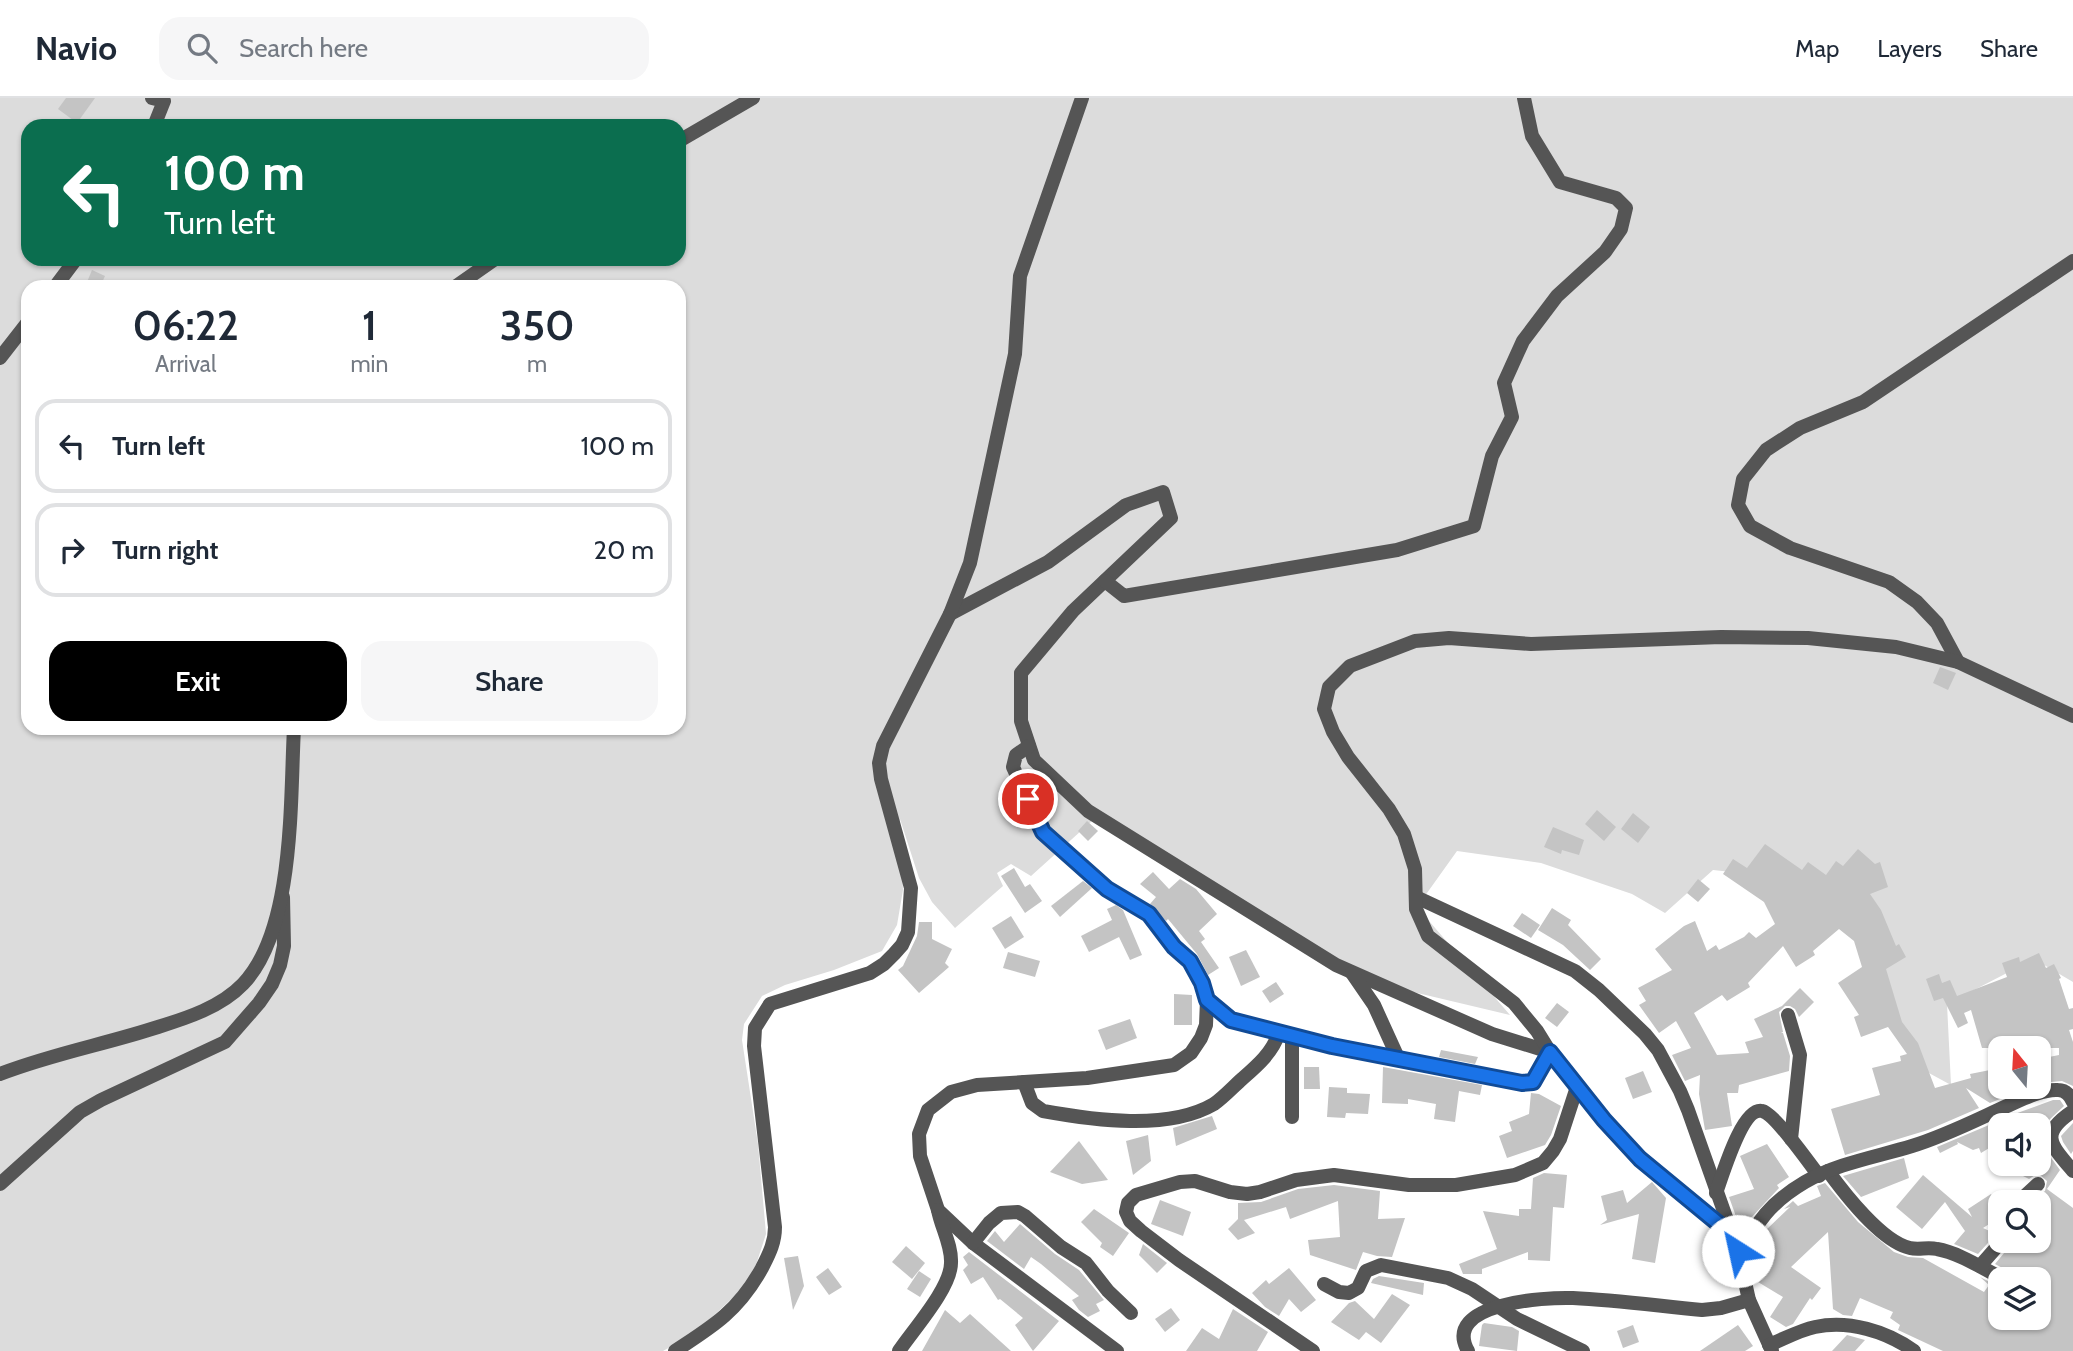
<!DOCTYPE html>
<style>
:root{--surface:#fff;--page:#f6f6f7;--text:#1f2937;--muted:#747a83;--line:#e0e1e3;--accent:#000}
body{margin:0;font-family:Cabin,sans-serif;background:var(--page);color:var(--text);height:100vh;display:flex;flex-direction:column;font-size:26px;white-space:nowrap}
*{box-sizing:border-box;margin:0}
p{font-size:23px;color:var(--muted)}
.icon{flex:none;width:38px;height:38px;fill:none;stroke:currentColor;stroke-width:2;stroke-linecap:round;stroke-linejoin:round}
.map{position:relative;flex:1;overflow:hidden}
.panel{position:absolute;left:21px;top:182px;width:665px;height:455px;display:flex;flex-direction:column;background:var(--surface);border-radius:21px;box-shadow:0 2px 5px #0004}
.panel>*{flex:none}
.banner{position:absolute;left:21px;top:21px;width:665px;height:147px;border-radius:21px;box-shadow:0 2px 5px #0004;background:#0b6e4f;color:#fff;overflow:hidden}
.needle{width:46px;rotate:342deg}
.fabs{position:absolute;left:1988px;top:938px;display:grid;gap:14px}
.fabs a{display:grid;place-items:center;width:63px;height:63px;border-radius:14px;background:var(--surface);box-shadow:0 2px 5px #0004;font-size:35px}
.pin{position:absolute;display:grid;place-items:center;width:60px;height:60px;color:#fff;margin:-30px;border:4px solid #fff;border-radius:50%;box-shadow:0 2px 7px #0007}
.me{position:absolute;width:77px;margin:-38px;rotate:325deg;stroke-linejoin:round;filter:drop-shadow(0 0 5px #0008)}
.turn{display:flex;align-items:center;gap:24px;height:147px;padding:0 28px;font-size:32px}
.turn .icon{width:91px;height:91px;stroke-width:2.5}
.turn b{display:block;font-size:49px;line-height:60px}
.eta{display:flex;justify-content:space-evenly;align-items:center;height:119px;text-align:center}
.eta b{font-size:42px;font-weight:600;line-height:49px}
.primary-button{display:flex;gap:14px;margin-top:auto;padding:14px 28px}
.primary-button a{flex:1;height:80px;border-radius:21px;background:var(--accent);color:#fff;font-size:28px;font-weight:600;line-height:80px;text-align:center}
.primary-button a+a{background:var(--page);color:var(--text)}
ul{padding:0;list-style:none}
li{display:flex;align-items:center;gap:21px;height:94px;margin:0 14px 10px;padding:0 14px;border:4px solid var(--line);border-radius:21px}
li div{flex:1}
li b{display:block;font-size:26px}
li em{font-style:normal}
header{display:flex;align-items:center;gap:42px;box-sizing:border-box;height:98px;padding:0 35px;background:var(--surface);border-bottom:2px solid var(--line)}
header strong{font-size:33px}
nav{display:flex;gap:38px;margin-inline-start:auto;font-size:24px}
.search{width:490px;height:63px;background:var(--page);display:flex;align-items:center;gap:18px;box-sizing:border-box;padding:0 24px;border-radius:21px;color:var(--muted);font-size:26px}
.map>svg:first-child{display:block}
</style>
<header>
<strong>Navio</strong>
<div class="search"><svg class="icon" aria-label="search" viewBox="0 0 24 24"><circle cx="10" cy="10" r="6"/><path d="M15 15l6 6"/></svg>Search here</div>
<nav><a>Map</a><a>Layers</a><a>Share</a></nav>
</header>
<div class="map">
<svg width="2073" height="1253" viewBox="0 0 2073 1253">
<rect width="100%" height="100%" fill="#fff"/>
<!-- green -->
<path fill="#dcdcdc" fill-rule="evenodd" d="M0,0H2073V884L2034,861L1947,906L1951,987L1916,968L1863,852L1824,784L1713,772L1665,815L1632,796L1541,765L1457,753L1417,809L1510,917L1409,893L1297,843L1092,723L1031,778L1011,766L997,775L1003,788L955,830L932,804L919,780L900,721L903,792L897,827L882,853L834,872L785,887L762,898L744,926L742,942L758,1046L766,1136L753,1176L740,1193L695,1235L663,1253H0ZM28,28H679V161H28ZM28,189H679V630H28Z"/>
<!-- building -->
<g fill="#c4c4c4">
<polygon points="66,0 95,0 77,25 58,11"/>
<polygon points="92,172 105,178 100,189 85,189"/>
<polygon points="1940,569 1956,575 1948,592 1933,585"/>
<polygon points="1597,712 1616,729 1604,743 1585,726"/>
<polygon points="1633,715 1650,729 1638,745 1621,731"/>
<polygon points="1087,723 1098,733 1088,743 1078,733"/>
<polygon points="1553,729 1584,742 1579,757 1562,752 1561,756 1544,749"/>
<polygon points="1765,746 1802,772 1808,764 1826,777 1836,763 1843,768 1858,751 1875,766 1880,764 1888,789 1870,796 1881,812 1896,848 1899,846 1906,859 1886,871 1902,924 1918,945 1935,990 1971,980 1970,976 2000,970 2000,1001 1990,1005 1966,990 1979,1010 1928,1032 1845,1057 1831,1011 1880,997 1872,970 1901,963 1900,958 1907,956 1888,929 1861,939 1854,919 1859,917 1838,885 1862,869 1854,843 1839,831 1813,853 1815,857 1796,869 1783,848 1748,885 1750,889 1727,903 1722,897 1694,915 1717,957 1749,955 1745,944 1763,939 1754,921 1782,908 1800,890 1814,904 1799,919 1795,911 1790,908 1785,908 1779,914 1783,934 1781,935 1783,935 1790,958 1789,973 1739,987 1738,995 1727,995 1732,1028 1705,1032 1699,996 1700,977 1685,983 1672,957 1691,950 1676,923 1659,935 1639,907 1646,903 1638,890 1672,872 1655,851 1684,828 1695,823 1707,853 1716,847 1719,852 1744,839 1749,834 1756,840 1775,826 1764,804 1723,776 1733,761 1747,770"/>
<polygon points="1014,770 1025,789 1030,786 1042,803 1025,815 1001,778"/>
<polygon points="1153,774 1169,791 1180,781 1196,791 1217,816 1199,833 1205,841 1201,844 1219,870 1208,877 1197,856 1168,821 1166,823 1150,806 1156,799 1140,786"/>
<polygon points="1698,781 1710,791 1698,804 1687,795"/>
<polygon points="1083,783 1092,790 1060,819 1051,808"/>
<polygon points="1116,807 1123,812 1142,857 1130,862 1119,839 1089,854 1081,838 1112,822 1107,811"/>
<polygon points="1552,810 1571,822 1568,827 1601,861 1590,872 1563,847 1538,832"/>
<polygon points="1522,815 1540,827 1531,840 1513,828"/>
<polygon points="1011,818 1024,839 1005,851 992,830"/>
<polygon points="919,824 932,824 932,841 952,851 945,865 949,869 919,895 898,872 903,868 917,838"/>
<polygon points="1246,852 1260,879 1241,888 1229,859"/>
<polygon points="1008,854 1040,863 1035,879 1003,870"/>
<polygon points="2039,855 2046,870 2054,866 2061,880 2059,881 2069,911 2073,910 2073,931 2069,932 2073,944 2073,988 2062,983 2040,985 2039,981 2039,961 2059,957 2059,950 1982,950 1971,912 1964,915 1968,925 1958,930 1943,900 1934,903 1926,881 1939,876 1942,885 1950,882 1957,898 2007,879 2002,865 2019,859 2020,864"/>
<polygon points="1276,884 1284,896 1270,905 1262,893"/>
<polygon points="1174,896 1192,897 1192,927 1174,927"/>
<polygon points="1557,905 1569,914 1557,929 1545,920"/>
<polygon points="1130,921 1137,940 1106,952 1098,932"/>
<polygon points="1441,952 1478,959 1475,966 1439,959"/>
<polygon points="1304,969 1319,969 1320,991 1304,991"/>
<polygon points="1383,969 1482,987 1480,997 1459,993 1455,1024 1434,1021 1436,1006 1408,1001 1408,1006 1382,1005"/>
<polygon points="1643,973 1652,994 1633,1001 1625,980"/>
<polygon points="1329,989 1347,990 1347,995 1370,996 1368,1016 1346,1015 1345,1020 1327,1019"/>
<polygon points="1531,995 1539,996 1561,1008 1551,1037 1545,1047 1507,1060 1499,1038 1512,1033 1509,1024 1529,1016"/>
<polygon points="2053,1002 2060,1002 2064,1008 2047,1024 2042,1041 2046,1053 2060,1072 2047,1091 2073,1110 2073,1253 1943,1253 1898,1232 1900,1227 1890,1220 1893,1214 1860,1200 1852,1218 1843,1217 1833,1211 1828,1134 1791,1169 1821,1190 1812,1202 1810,1200 1793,1226 1786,1229 1770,1219 1783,1199 1758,1184 1767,1168 1753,1153 1765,1133 1790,1109 1784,1111 1793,1103 1798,1108 1821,1098 1817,1088 1825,1085 1858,1124 1894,1154 1908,1159 1923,1160 1984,1194 1989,1187 1980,1179 2000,1189 2000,1220 2039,1220 2039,1181 2009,1181 2008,1173 1995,1166 2009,1149 2011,1143 2039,1143 2039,1104 2033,1103 2045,1093 2047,1083 2040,1077 2035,1077 2029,1081 1999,1066 2039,1066 2039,1027 2023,1027 2009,1018"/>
<polygon points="1212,1018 1217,1031 1176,1048 1173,1030"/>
<polygon points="2073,1025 2073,1053 2071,1056 2063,1044 2061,1038"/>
<polygon points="1989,1027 1999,1044 1981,1055 1979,1050 1973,1052 1957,1044 1958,1046 1940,1055 1937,1049"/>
<polygon points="1148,1037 1151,1063 1133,1077 1126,1043"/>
<polygon points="1079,1043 1108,1082 1082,1086 1050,1074"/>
<polygon points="1767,1046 1789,1079 1777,1087 1779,1090 1750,1121 1738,1124 1729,1099 1754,1091 1740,1058"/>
<polygon points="1904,1060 1909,1080 1861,1099 1843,1078"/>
<polygon points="1544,1075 1567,1077 1564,1110 1553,1109 1550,1163 1528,1162 1528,1154 1482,1171 1482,1176 1463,1176 1459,1166 1497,1151 1483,1113 1519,1118 1519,1111 1531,1111 1533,1080"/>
<polygon points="1923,1077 1972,1119 1968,1111 1991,1096 2000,1109 2000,1119 1983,1130 1996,1136 1978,1156 1954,1146 1965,1133 1945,1104 1922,1131 1896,1109"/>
<polygon points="1652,1084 1666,1100 1655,1165 1632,1161 1639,1116 1600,1127 1607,1122 1601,1098 1623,1092 1627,1105"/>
<polygon points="1334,1087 1380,1093 1378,1121 1405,1120 1392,1159 1377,1158 1363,1154 1356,1172 1310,1157 1308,1142 1340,1139 1338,1103 1290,1121 1286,1109 1244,1122 1255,1135 1238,1142 1228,1131 1238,1121 1238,1105 1261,1104 1298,1091"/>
<polygon points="1160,1102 1191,1114 1183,1138 1151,1126"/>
<polygon points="1094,1111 1129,1135 1113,1158 1100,1149 1102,1145 1081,1124"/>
<polygon points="1020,1126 1055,1156 1079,1172 1104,1202 1096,1206 1100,1213 1088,1219 1079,1212 1072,1202 1079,1198 1041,1166 1031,1159 1024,1171 987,1143 995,1133 1004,1144"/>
<polygon points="1143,1146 1167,1165 1157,1175 1139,1157"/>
<polygon points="906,1148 925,1165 912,1181 892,1164"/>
<polygon points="969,1154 1059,1223 1033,1253 1015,1227 1023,1220 1000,1201 998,1202 983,1179 971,1186 963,1172 968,1167 963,1159"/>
<polygon points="798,1158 804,1188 793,1212 784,1160"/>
<polygon points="828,1170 842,1189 829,1197 816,1179"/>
<polygon points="1289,1170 1316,1202 1301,1214 1289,1201 1279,1218 1265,1209 1252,1195 1266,1182 1269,1186"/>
<polygon points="919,1173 931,1181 920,1199 907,1191"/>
<polygon points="1379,1178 1424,1185 1423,1197 1371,1185 1373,1181"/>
<polygon points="1392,1196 1410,1207 1381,1245 1366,1234 1359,1242 1331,1224 1349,1205 1355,1203 1374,1221"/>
<polygon points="1171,1210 1180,1222 1165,1234 1155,1221"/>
<polygon points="1233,1211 1268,1234 1257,1253 1186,1253 1202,1230 1219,1241"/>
<polygon points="945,1212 960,1225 970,1216 1011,1253 922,1253"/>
<polygon points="1484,1225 1512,1229 1519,1233 1517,1253 1479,1248 1482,1227"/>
<polygon points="1633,1227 1639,1244 1623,1250 1617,1233"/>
<polygon points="1738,1227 1753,1248 1745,1253 1700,1253"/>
<polygon points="1847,1237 1865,1242 1855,1253 1832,1253"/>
</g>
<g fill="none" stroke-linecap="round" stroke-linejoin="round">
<!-- minor -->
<g stroke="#555" stroke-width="14">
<polyline points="950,516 1048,464 1126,407 1163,394 1171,420 1073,513 1021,575 1021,623 1034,662 1088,713 1336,867 1492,936 1550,954 1533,983 1522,985 1292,939 1231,922 1207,902"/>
<polyline points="1958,564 1937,525 1917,504 1889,484 1790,450 1750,428 1738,407 1743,381 1766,352 1800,330 1863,304 2073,163"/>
<polyline points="1029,648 1016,657 1013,669 1043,734 1107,791 1149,816 1174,849 1190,863 1202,885 1207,902 1206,927 1201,940 1191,955 1174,967 1087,980 977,987 951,994 928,1012 919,1036 920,1058 938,1112 973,1145 1117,1253"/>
<polyline points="1416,799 1575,873 1599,892 1645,936 1658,952 1680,993 1688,1012 1738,1153 1749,1202 1772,1253"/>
<polyline points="1352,875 1374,907 1399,962"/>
<polyline points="1788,917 1800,957 1791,1041"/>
<polyline points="1292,939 1292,1019"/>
<path d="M1024,984L1032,1005L1043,1013C1093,1022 1168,1033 1214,1006C1224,999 1233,989 1242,981C1258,967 1272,955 1279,935"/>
<path d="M2073,1013C2039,1036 2050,1046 2073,1073"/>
<path d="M1828,1073C1844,1095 1882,1144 1910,1150C1918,1152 1928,1149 1937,1151C1959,1155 1980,1169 2000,1179"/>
<polyline points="0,1086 80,1014 101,1002 225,944 259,905 272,886 280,867 284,848 283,799"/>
<path d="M1716,1095C1722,1079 1742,1009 1762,1013C1774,1015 1810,1066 1819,1078"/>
<polyline points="2023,1104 2025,1098 2038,1086"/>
<polyline points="1731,1136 1640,1061 1604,1022 1550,954 1537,933 1514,905 1428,838 1416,811 1415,771 1404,736 1389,711 1348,659 1333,634 1324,611 1329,589 1350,568 1415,543 1449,540 1531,546 1721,539 1808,540 1896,549 1958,564 2073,618"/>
<polyline points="973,1145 989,1125 1001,1115 1018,1114 1025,1118 1061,1149 1086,1165 1108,1193 1131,1215"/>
<path d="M1739,1159C1756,1124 1771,1104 1805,1084C1838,1065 1876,1059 1912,1048C1945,1038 1976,1022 2007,1008C2021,1002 2042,991 2058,992C2066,992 2070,997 2073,1004"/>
<polyline points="1980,1168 2002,1143"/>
<polyline points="1324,1186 1339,1194 1349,1195 1358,1190 1366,1173 1381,1167 1448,1180 1472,1191 1517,1221 1583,1253"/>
<path d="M1769,1247C1784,1241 1800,1232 1815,1229C1849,1222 1886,1233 1914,1253"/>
<path d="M675,1253C714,1228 739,1212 762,1170C769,1156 775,1145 775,1129L754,948L755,930L770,906L870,875L884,866L894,856L902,847L908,834L911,790L881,681L879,665L883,648L950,516L970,465L1015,256L1020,178L1082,0"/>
<path d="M899,1253C913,1232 951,1190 951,1165C952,1147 941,1129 938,1112"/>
<polyline points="1313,1253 1179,1162 1141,1133 1130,1123 1126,1114 1128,1105 1136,1097 1180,1084 1195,1083 1230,1094 1247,1096 1260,1094 1296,1082 1334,1077 1409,1087 1456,1087 1515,1077 1543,1065 1553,1053 1560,1041 1577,989"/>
<path d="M1468,1253C1441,1205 1545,1199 1573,1200C1616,1202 1659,1208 1702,1212L1721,1210L1749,1202"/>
</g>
<!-- tertiary -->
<g stroke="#555" stroke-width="14">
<polyline points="152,0 164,3 154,28"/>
<polyline points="679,43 753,0"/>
<polyline points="55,189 76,161"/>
<polyline points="455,189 495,161"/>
<polyline points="0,260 28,224"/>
<polyline points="1105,483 1124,498 1397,452 1474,428 1492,358 1512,319 1504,285 1523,243 1557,198 1605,154 1621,131 1626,110 1616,100 1560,84 1532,38 1524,0"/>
<path d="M0,976C51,956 106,946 158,929C187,920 221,909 243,886C295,832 290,701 294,630"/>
</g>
</g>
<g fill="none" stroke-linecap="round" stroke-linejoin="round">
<!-- route casing -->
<g stroke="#114b97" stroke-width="18">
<polyline id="route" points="1028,701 1043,734 1107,791 1149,816 1174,849 1190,863 1202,885 1207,902 1231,922 1332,948 1522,985 1533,984 1550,954 1604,1022 1640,1061 1731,1136 1738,1153"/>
</g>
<!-- route -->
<use href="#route" stroke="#1a73e8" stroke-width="12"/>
</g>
</svg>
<div class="fabs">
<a><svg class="needle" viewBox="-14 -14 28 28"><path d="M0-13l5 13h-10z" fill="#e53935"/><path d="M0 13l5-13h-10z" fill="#747a83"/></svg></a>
<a><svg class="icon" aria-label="sound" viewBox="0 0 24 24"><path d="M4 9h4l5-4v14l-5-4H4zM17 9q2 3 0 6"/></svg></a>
<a><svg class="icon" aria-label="search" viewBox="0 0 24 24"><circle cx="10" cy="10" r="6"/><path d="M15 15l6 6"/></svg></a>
<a><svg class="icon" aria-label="layers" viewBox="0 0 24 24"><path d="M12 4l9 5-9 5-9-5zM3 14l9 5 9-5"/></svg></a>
</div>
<div class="pin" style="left:1028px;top:701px;background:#d93025"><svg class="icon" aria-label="arrive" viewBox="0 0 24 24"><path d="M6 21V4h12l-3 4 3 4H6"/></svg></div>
<svg class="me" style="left:1738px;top:1153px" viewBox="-20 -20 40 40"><circle r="19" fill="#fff"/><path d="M0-13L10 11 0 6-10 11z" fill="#1a73e8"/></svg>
<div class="banner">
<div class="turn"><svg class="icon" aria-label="left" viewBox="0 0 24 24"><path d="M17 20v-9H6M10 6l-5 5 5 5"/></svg><div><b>100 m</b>Turn left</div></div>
</div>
<section class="panel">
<div class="eta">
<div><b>06:22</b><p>Arrival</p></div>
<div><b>1</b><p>min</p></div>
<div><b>350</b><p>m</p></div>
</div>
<ul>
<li><svg class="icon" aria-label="left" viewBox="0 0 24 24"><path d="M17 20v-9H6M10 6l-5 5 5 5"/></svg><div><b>Turn left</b></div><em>100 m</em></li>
<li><svg class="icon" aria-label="right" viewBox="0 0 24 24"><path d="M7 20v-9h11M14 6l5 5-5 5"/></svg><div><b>Turn right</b></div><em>20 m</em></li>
</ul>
<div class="primary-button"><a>Exit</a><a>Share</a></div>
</section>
</div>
